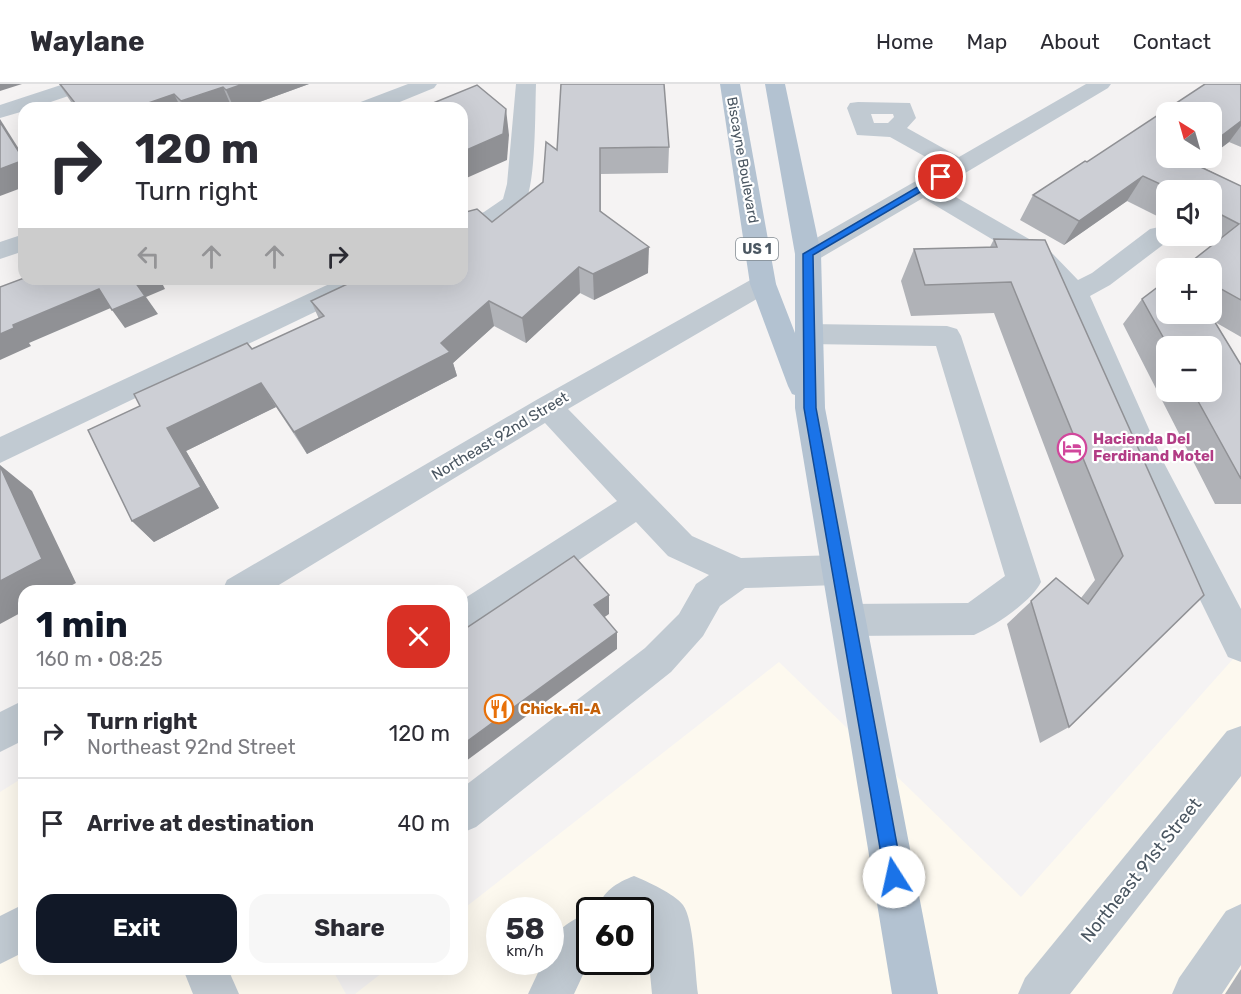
<!DOCTYPE html>
<meta charset="utf-8">
<style>
:root{--surface:#fff;--page:#f7f7f7;--text:#2b2b33;--muted:#7c7c81;--line:#e1e1e2;--accent:#111827}
body{margin:0;font-family:Rubik,sans-serif;background:var(--page);color:var(--text);height:100vh;display:flex;flex-direction:column;font-size:22px;white-space:nowrap}
*{box-sizing:border-box;margin:0}
p{font-size:20px;color:var(--muted)}
.icon{flex:none;width:33px;height:33px;fill:none;stroke:currentColor;stroke-width:2;stroke-linecap:round;stroke-linejoin:round}
.map{position:relative;flex:1;overflow:hidden}
.sheet{position:absolute;left:18px;top:501px;width:450px;height:390px;display:flex;flex-direction:column;background:var(--surface);border-radius:18px;box-shadow:0 6px 24px #0002}
.sheet>*{flex:none}
.hud{position:absolute;left:18px;top:18px;width:450px;height:183px;border-radius:18px;box-shadow:0 6px 24px #0002;background:#fff;color:var(--text);overflow:hidden}
.needle{width:39px;rotate:323deg}
.fabs{position:absolute;left:1156px;top:18px;display:grid;gap:12px}
.fabs a{display:grid;place-items:center;width:66px;height:66px;border-radius:12px;background:var(--surface);box-shadow:0 6px 24px #0002;font-size:30px}
.speed{position:absolute;left:486px;top:813px;display:flex;gap:12px;font-size:30px;font-weight:700;text-align:center}
.speed>*{display:grid;place-content:center;width:78px;height:78px;border-radius:50%;background:var(--surface);box-shadow:0 6px 24px #0002;line-height:1}
.speed small{font-size:15px;font-weight:400}
.speed .limit{border:3px solid #111;border-radius:9px;background:#fff;color:#111}
.pin{position:absolute;display:grid;place-items:center;width:51px;height:51px;color:#fff;margin:-26px;border:3px solid #fff;border-radius:50%;box-shadow:0 2px 6px #0007}
.me{position:absolute;width:66px;margin:-33px;rotate:350deg;stroke-linejoin:round;filter:drop-shadow(0 0 4px #0008)}
.turn{display:flex;align-items:center;gap:21px;height:126px;padding:0 18px;font-size:27px}
.turn .icon{width:78px;height:78px;stroke-width:2.5}
.turn b{display:block;font-size:42px;line-height:51px}
.lanes{display:flex;align-items:center;height:57px;padding:0 18px;background:#0003;justify-content:center;gap:30px;direction:ltr}
.lanes .off{opacity:.35}
.round{display:grid;place-items:center;flex:none;width:63px;height:63px;border-radius:18px;background:var(--page)}
.head{display:flex;align-items:center;justify-content:space-between;height:102px;padding:0 18px}
h1{font-size:36px;font-weight:700;line-height:45px;color:var(--accent)}
.button{display:flex;gap:12px;margin-top:auto;padding:12px 18px}
.button a{flex:1;height:69px;border-radius:18px;background:var(--accent);color:#fff;font-size:24px;font-weight:700;line-height:69px;text-align:center}
.button a+a{background:var(--page);color:var(--text)}
ul{padding:0;list-style:none}
li{display:flex;align-items:center;gap:18px;height:90px;padding:0 18px;border-top:2px solid var(--line)}
li div{flex:1}
li b{display:block;font-size:22px}
li em{font-style:normal}
header{display:flex;align-items:center;gap:36px;box-sizing:border-box;height:84px;padding:0 30px;background:var(--surface);border-bottom:2px solid var(--line)}
header strong{font-size:28px}
nav{display:flex;gap:33px;margin-inline-start:auto;font-size:21px}
.map>svg:first-child{display:block}
</style>
<header>
<strong>Waylane</strong>
<nav><a>Home</a><a>Map</a><a>About</a><a>Contact</a></nav>
</header>
<div class="map">
<svg width="1241" height="910" viewBox="0 0 1241 910">
<rect width="100%" height="100%" fill="#f5f3f3"/>
<!-- commercial -->
<g fill="#fdf9ef" fill-rule="evenodd">
<path d="M1241,566V910H355L387,885H462V826L779,578L1021,813ZM500,826H550V878H500ZM590,826H640V878H590Z"/>
<polygon points="24,693 24,885 332,885 346,910 0,910 0,708"/>
</g>
<g fill="none" stroke-linecap="round" stroke-linejoin="round">
<!-- minor -->
<g fill="#c1cad2" fill-rule="evenodd">
<polygon points="64,0 95,0 92,4 33,24 24,24 24,27 0,34 0,21"/>
<polygon points="408,0 437,0 434,4 385,24 355,24 358,19"/>
<path d="M516,0H536C535,27 536,98 525,119C517,134 478,151 462,155V138L484,128L503,115L507,100Z"/>
<path d="M1086,0H1111L1108,4L940,104L1050,167L1078,196L1092,189L1150,145L1159,143L1167,145V152H1171L1168,157L1110,201L1090,212L1164,379L1241,525V578L1228,573L1134,381L1064,212L1032,179L923,114L817,176L808,178L799,176L795,170L799,164L942,82L890,53L857,51L847,24L850,19L858,18L910,19L916,34L907,44L959,73ZM871,30H893L894,33L888,39H874Z"/>
<polygon points="24,150 24,167 0,175 0,158"/>
<polygon points="763,191 772,194 776,200 772,206 568,325 692,452 741,474 838,471 850,475 855,486 850,497 838,501 745,504 720,522 703,552 671,588 476,743 462,749 462,704 645,564 679,530 696,500 709,491 668,472 636,438 474,546 462,551 462,516 617,417 545,339 269,507 222,507 227,496 538,315 754,194"/>
<polygon points="340,195 375,195 371,201 0,379 0,353"/>
<path d="M809,240L947,242L957,245L961,252L1041,498C1032,517 994,543 974,551L848,552L836,547L830,536L836,525L848,520L968,519L1005,492L936,262L809,260L799,257L795,250L799,243Z"/>
<polygon points="24,616 24,656 0,668 0,628"/>
<polygon points="1241,642 1241,692 1070,910 1018,910 1025,894 1227,647"/>
<path d="M634,792C646,797 675,810 683,821C694,836 695,889 698,910H652L646,847L640,843V826H597C603,807 616,799 634,792Z"/>
<polygon points="24,820 24,868 0,880 0,832"/>
<polygon points="1241,820 1241,881 1222,910 1172,910 1179,894 1226,827"/>
<path d="M590,828V878H591L587,882L574,910H528L543,878H550C550,849 564,839 590,828Z"/>
<polygon points="183,885 228,885 239,910 193,910"/>
</g>
<!-- major -->
<polygon fill="#b3c2d1" fill-rule="evenodd" points="720,0 740,0 776,200 795,249 795,170 765,0 785,0 821,170 825,324 938,910 892,910 795,324 795,311 792,310 788,302 750,200"/>
</g>
<!-- wall -->
<g fill="#b0b2b7" fill-rule="evenodd">
<polygon points="59,0 309,0 243,24 75,24"/>
<polygon points="561,0 669,63 668,89 601,90 601,127 648,189 594,216 580,209 526,259 494,242 453,279 457,292 307,370 276,323 186,367 219,424 154,458 132,437 140,322 252,265 319,235 311,217 375,199 462,195 462,129 492,138 543,98 557,66"/>
<path d="M1241,0V63L1229,58L1198,81L1241,102V253L1215,238L1241,281V420H1215L1123,240L1142,215L1167,230H1212V161L1194,152H1212V106H1167V137L1127,117L1064,161L1020,136L1033,111L1087,78ZM1167,262H1212V308H1167Z"/>
<polygon points="994,155 1204,511 1069,643 1040,659 1007,540 1056,494 1081,514 1095,496 994,229 911,232 901,197 914,165 990,163"/>
<polygon points="1241,885 1241,910 1225,910"/>
</g>
<!-- shaded-wall -->
<g fill="#909195">
<polygon points="0,0 22,0 0,7"/>
<polygon points="243,0 309,0 243,24 234,24 226,6"/>
<polygon points="223,3 232,24 185,24 181,17"/>
<polygon points="174,10 181,24 134,24"/>
<polygon points="506,25 509,51 507,76 462,96 462,68"/>
<polygon points="0,35 24,73 24,103 0,112"/>
<polygon points="1241,37 1241,42 1229,58 1212,71 1212,59"/>
<polygon points="1192,74 1208,74 1170,102 1188,77"/>
<polygon points="1143,92 1127,117 1064,161 1079,137"/>
<polygon points="649,163 648,189 594,216 593,190"/>
<polygon points="579,183 580,209 526,259 522,234"/>
<polygon points="133,195 172,195 162,199 165,205 146,213 158,230 125,244 112,226"/>
<polygon points="99,205 113,223 29,259 31,262 0,276 0,250 13,241"/>
<polygon points="489,217 494,242 453,279 457,292 307,370 294,348 441,259"/>
<polygon points="261,299 276,323 186,367 219,424 154,458 132,437 167,344"/>
<polygon points="0,381 32,407 76,499 61,507 24,507 24,527 0,540"/>
<polygon points="609,511 609,530 596,539 594,521"/>
<polygon points="617,548 617,565 462,680 462,661"/>
</g>
<!-- building -->
<g fill="#cdcfd5" stroke="#909195" stroke-width="1.5">
<polygon points="60,0 243,0 226,6 223,3 181,17 174,10 134,24 79,24"/>
<polygon points="561,0 664,0 669,63 600,64 600,127 649,163 593,190 579,183 522,234 489,217 441,259 450,268 294,348 261,299 167,344 201,403 132,437 88,346 140,322 134,310 247,259 252,265 324,232 311,217 358,195 372,195 375,199 381,195 462,195 462,129 477,125 492,138 543,98 546,58 557,66"/>
<polygon points="1205,0 1241,0 1241,37 1212,59 1212,28 1167,28 1167,74 1192,74 1188,77 1241,102 1241,216 1212,200 1212,184 1183,184 1239,140 1212,126 1212,106 1173,106 1143,92 1079,137 1033,111 1085,77 1087,78"/>
<polygon points="477,1 506,25 503,50 462,68 462,24 421,24"/>
<polygon points="0,38 24,76 0,85"/>
<polygon points="994,155 1045,156 1204,511 1069,643 1031,517 1056,494 1088,520 1123,472 1011,198 925,201 914,165 997,163"/>
<polygon points="24,194 24,195 133,195 145,212 112,226 99,205 13,241 14,244 0,250 0,203"/>
<polygon points="1167,196 1167,230 1210,230 1241,281 1241,395 1193,308 1212,308 1212,262 1168,262 1142,215"/>
<polygon points="0,382 42,475 0,497"/>
<polygon points="574,472 609,511 594,521 617,548 462,661 462,547"/>
</g>
<!-- route -->
<polygon fill="#1a73e8" stroke="#114b97" stroke-width="1.5" points="938,91 946,93 813,171 816,324 903,793 900,799 894,802 888,799 885,793 804,324 803,170"/>
<!-- icons -->
<defs>
<g id="hotel-ring" transform="scale(1.5)"><circle r="9.5" fill="#fff" stroke="#d1479c" stroke-width="1.5"/><path d="M-6-4.5h1.5V1H6V5H4.5V3h-9V5H-6ZM-4 0a1.8 1.8 0 1 1 3.6 0ZM.5 0V-2.5h3Q6-2.5 6 0Z" fill="#d1479c"/></g>
<g id="restaurant-ring" transform="scale(1.5)"><circle r="9.5" fill="#fff" stroke="#e8710a" stroke-width="1.5"/><path d="M-5-6h1v4h1v-4h1v4h1v-4h1v5L-1.5 .5V6h-2V.5L-5-1ZM5-6V6H3V1.5H1.5Q1.5-4 5-6Z" fill="#e8710a"/></g>
</defs>
<g fill-rule="evenodd">
<use href="#hotel-ring" x="1072" y="364"/>
<use href="#restaurant-ring" x="499" y="625"/>
</g>
<g text-anchor="middle" stroke-width="4.5" stroke-linejoin="round" paint-order="stroke">
<!-- far-street labels -->
<g font-size="14" fill="#4a5661" stroke="#fff">
<text transform="translate(743 76) rotate(80)" y="5">Biscayne Boulevard</text>
</g>
<!-- shield labels -->
<rect fill="#fff" stroke="#808990" stroke-width="1.5" x="736" y="154" width="42" height="22" rx="4.5"/>
<g font-size="14" font-weight="bold" fill="#4a5661">
<text x="757" y="170">US 1</text>
</g>
<!-- street labels -->
<g font-size="15" fill="#4a5661" stroke="#fff">
<text transform="translate(500 352) rotate(-31)" y="5">Northeast 92nd Street</text>
</g>
<!-- hotel labels -->
<g font-size="15" font-weight="bold" fill="#b23c85" stroke="#fff" text-anchor="start">
<text x="1093" y="360">Hacienda Del<tspan x="1093" dy="17">Ferdinand Motel</tspan></text>
</g>
<!-- food labels -->
<g font-size="15" font-weight="bold" fill="#c56008" stroke="#fff" text-anchor="start">
<text x="520" y="630">Chick-fil-A</text>
</g>
<!-- near-street labels -->
<g font-size="18" fill="#4a5661" stroke="#fff">
<text transform="translate(1141 786) rotate(-51)" y="6">Northeast 91st Street</text>
</g>
</g>
</svg>
<div class="fabs">
<a><svg class="needle" viewBox="-14 -14 28 28"><path d="M0-13l5 13h-10z" fill="#e53935"/><path d="M0 13l5-13h-10z" fill="#7c7c81"/></svg></a>
<a><svg class="icon" aria-label="sound" viewBox="0 0 24 24"><path d="M4 9h4l5-4v14l-5-4H4zM17 9q2 3 0 6"/></svg></a>
<a>+</a>
<a>−</a>
</div>
<div class="speed"><div>58<small>km/h</small></div><div class="limit">60</div></div>
<div class="pin" style="left:941px;top:93px;background:#d93025"><svg class="icon" aria-label="arrive" viewBox="0 0 24 24"><path d="M6 21V4h12l-3 4 3 4H6"/></svg></div>
<svg class="me" style="left:894px;top:793px" viewBox="-20 -20 40 40"><circle r="19" fill="#fff"/><path d="M0-13L10 11 0 6-10 11z" fill="#1a73e8"/></svg>
<div class="hud">
<div class="turn"><svg class="icon" aria-label="right" viewBox="0 0 24 24"><path d="M7 20v-9h11M14 6l5 5-5 5"/></svg><div><b>120 m</b>Turn right</div></div>
<div class="lanes"><svg class="icon off" aria-label="left" viewBox="0 0 24 24"><path d="M17 20v-9H6M10 6l-5 5 5 5"/></svg><svg class="icon off" aria-label="ahead" viewBox="0 0 24 24"><path d="M12 20V5M6 11l6-6 6 6"/></svg><svg class="icon off" aria-label="ahead" viewBox="0 0 24 24"><path d="M12 20V5M6 11l6-6 6 6"/></svg><svg class="icon" aria-label="right" viewBox="0 0 24 24"><path d="M7 20v-9h11M14 6l5 5-5 5"/></svg></div>
</div>
<section class="sheet">
<div class="head"><div><h1>1 min</h1><p>160 m · 08:25</p></div><a class="round" style="background:#d93025;color:#fff"><svg class="icon" aria-label="close" viewBox="0 0 24 24"><path d="M6 6l12 12M18 6L6 18"/></svg></a></div>
<ul>
<li><svg class="icon" aria-label="right" viewBox="0 0 24 24"><path d="M7 20v-9h11M14 6l5 5-5 5"/></svg><div><b>Turn right</b><p>Northeast 92nd Street</p></div><em>120 m</em></li>
<li><svg class="icon" aria-label="arrive" viewBox="0 0 24 24"><path d="M6 21V4h12l-3 4 3 4H6"/></svg><div><b>Arrive at destination</b></div><em>40 m</em></li>
</ul>
<div class="button"><a>Exit</a><a>Share</a></div>
</section>
</div>
